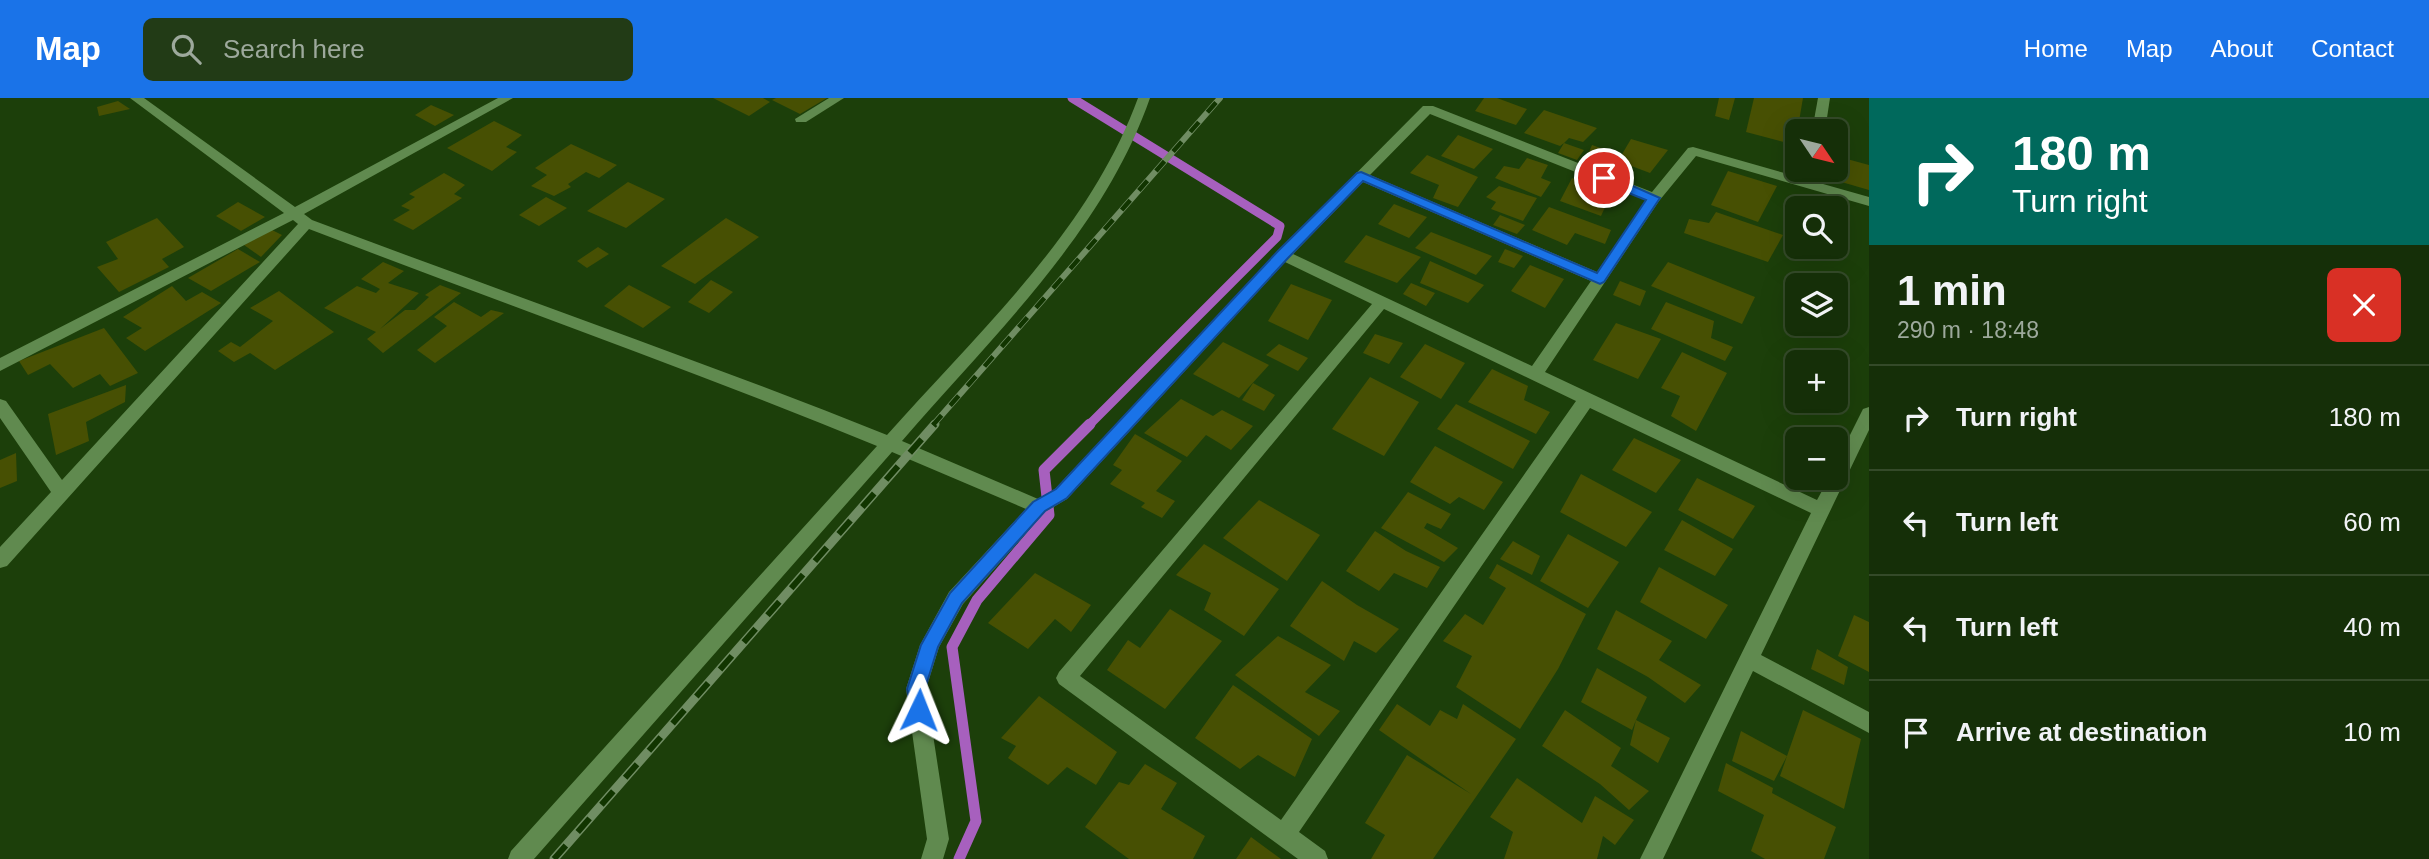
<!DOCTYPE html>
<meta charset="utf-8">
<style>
:root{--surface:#152f08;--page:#223b16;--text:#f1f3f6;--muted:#9da99c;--line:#344a29;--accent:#1a73e8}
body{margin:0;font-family:Arial,sans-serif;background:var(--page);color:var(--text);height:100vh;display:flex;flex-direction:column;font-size:26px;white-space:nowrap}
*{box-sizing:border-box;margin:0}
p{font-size:23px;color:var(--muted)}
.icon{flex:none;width:38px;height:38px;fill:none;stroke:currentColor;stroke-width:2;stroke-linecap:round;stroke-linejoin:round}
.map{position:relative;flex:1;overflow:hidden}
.details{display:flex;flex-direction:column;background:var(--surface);width:560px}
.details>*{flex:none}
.hud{background:#00695c;color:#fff;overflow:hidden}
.needle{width:46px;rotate:125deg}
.fabs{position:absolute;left:1785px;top:21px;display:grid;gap:14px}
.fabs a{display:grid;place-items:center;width:63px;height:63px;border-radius:10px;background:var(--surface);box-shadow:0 7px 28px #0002,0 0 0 2px var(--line);font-size:35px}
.pin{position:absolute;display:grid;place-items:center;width:60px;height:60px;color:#fff;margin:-30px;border:4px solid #fff;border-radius:50%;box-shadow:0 2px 7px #0007}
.me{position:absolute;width:77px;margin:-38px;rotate:2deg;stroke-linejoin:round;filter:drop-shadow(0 0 5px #0008)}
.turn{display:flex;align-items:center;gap:24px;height:147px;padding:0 28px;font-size:32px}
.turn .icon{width:91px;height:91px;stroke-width:2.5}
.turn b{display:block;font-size:49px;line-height:60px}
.round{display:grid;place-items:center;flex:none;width:74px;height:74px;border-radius:10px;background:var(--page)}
.overview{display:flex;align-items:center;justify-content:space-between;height:119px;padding:0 28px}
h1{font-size:42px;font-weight:700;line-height:52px}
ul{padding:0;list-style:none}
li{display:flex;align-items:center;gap:21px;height:105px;padding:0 28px;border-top:2px solid var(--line)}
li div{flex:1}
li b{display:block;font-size:26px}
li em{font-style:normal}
header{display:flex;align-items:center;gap:42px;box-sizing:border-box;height:98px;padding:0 35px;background:var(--accent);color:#fff}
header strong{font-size:33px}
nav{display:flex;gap:38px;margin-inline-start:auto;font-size:24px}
.search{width:490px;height:63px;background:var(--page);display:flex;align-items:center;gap:18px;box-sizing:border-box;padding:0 24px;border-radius:10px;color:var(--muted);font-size:26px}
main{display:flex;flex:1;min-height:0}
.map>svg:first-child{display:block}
</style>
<header>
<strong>Map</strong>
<div class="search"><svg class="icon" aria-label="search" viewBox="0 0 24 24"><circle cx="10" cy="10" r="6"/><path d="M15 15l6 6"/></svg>Search here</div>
<nav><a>Home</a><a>Map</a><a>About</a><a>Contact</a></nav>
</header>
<main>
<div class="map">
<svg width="1869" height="761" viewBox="0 0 1869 761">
<rect width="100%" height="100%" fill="#1c3f0a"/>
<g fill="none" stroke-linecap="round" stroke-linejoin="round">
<!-- stream-far1 -->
<polyline stroke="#a760be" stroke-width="9" points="1072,0 1280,128 1277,139 1089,327"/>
<!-- stream -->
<polyline stroke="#a760be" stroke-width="11" points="959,761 976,723 952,549 977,502 1049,417 1044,372 1090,326"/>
</g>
<!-- building -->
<g fill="#475003">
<polygon points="713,0 763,0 770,4 749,18"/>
<polygon points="776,0 827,0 800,16 772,2"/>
<polygon points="1484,0 1497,0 1527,11 1516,27 1475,13"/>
<polygon points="1719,0 1735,0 1729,22 1715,18"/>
<polygon points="1754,0 1803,0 1795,47 1746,34"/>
<polygon points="118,3 130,11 99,18 97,9"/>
<polygon points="431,7 454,17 435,28 415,17"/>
<polygon points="1544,12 1597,30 1583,44 1569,40 1564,45 1584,52 1577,62 1558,55 1564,45 1560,48 1524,35"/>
<polygon points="494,23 522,37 506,49 517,54 492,73 447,50"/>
<polygon points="1458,37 1493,51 1474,71 1441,58"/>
<polygon points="1631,41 1668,52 1650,75 1618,63"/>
<polygon points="571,46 617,67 599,80 586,74 568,86 571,89 554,98 531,88 547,77 535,70"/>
<polygon points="1592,47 1612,54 1607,70 1585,63"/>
<polygon points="1427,57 1478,79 1458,109 1433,100 1439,87 1410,75"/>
<polygon points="1836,58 1869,67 1869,92 1831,81 1833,72 1836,72"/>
<polygon points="1527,60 1548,67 1541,80 1551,84 1541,99 1495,80 1504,68 1519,71"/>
<polygon points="1728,73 1777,88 1758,124 1711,107"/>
<polygon points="444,75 465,87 454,96 462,100 413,132 393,122 410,112 401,108 415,99 409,96"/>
<polygon points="1572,80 1612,94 1601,118 1560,103"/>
<polygon points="628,84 665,101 626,130 587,113"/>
<polygon points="1499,88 1537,100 1523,123 1491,111 1496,104 1486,99"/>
<polygon points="546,99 567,110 539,128 519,117"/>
<polygon points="238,104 265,119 241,133 216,118"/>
<polygon points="1394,106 1427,119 1409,140 1378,126"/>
<polygon points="1549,109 1611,132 1605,146 1575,135 1567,147 1532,132"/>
<polygon points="1716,114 1783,137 1768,164 1684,135 1689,121 1709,125"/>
<polygon points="1500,117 1525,127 1517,136 1493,127"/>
<polygon points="157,120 184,149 162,161 169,169 119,194 97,169 118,161 106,144"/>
<polygon points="726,120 759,139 695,186 661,168"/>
<polygon points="272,132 282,137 261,159 244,147"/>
<polygon points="1431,134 1492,158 1476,177 1415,150"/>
<polygon points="1366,137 1421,159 1397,185 1344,164"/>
<polygon points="598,149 609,156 587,170 577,163"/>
<polygon points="238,151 260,164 211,193 188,180"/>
<polygon points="1505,151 1523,158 1514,170 1498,164"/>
<polygon points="1430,163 1484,187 1468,205 1420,185"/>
<polygon points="383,164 404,173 388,185 419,195 380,231 405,212 415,212 429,199 425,197 440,187 461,195 383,255 367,241 376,234 324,210 357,188 376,195 380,191 361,181"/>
<polygon points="1668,164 1755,199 1742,226 1651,188"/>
<polygon points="1530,167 1564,181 1545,210 1511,193"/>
<polygon points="711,182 733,194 709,215 688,204"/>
<polygon points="1620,183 1646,193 1640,208 1613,197"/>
<polygon points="1411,185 1435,195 1426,208 1403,196"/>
<polygon points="1291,186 1332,202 1308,242 1268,223"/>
<polygon points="629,187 671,209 643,230 604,208"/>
<polygon points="172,188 186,203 202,194 221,205 145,253 126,240 142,230 123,219"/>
<polygon points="279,193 334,234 275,272 250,255 234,264 218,253 231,244 240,249 273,223 250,210"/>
<polygon points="454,204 481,219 491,212 504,215 435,265 417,252 447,228 434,219"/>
<polygon points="1666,204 1714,223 1711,240 1733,249 1725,263 1651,231"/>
<polygon points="1616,225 1661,241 1638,281 1593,262"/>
<polygon points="104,230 138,275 110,288 100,276 73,290 50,266 28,277 19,263"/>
<polygon points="1375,236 1403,245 1389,266 1363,255"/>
<polygon points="1223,244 1269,267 1239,300 1193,276"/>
<polygon points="1279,246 1308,260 1298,273 1266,257"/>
<polygon points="1425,246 1465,265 1441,301 1400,279"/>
<polygon points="1682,254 1727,275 1696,333 1671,318 1680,298 1661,290"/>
<polygon points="1492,271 1528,288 1524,302 1550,314 1536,336 1468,304"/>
<polygon points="1370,279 1419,304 1384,358 1332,331"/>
<polygon points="1253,285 1275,297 1264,313 1242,302"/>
<polygon points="126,287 125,304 86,324 89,343 56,357 48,316"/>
<polygon points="1181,301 1213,318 1222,312 1253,328 1231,352 1206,337 1187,359 1144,335"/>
<polygon points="1456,306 1530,343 1513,371 1437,331"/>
<polygon points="1135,336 1182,363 1156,393 1175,403 1162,420 1141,409 1145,405 1110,386 1122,372 1113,367"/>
<polygon points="1634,340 1681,362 1656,395 1612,372"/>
<polygon points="1435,348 1503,384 1484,412 1459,399 1450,406 1410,384"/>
<polygon points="16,355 17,383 0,390 0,362"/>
<polygon points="1581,376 1652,414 1626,449 1560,414"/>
<polygon points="1697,380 1755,408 1733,441 1678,412"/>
<polygon points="1408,394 1451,416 1441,431 1427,425 1424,430 1458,450 1444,464 1381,430"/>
<polygon points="1259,402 1320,437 1287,483 1223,440"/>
<polygon points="1682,422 1733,451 1715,478 1664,452"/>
<polygon points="1375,433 1406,453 1440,469 1427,490 1394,475 1379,493 1346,473"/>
<polygon points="1568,436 1619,464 1588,510 1540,483"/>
<polygon points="1513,443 1540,458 1532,477 1500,461"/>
<polygon points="1204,446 1279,491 1244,538 1204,512 1211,495 1176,477"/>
<polygon points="1497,466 1586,516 1558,571 1520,631 1456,589 1472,558 1443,543 1465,516 1483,527 1506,490 1489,480"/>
<polygon points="1659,469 1728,507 1706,541 1640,504"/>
<polygon points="1035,475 1091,507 1071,534 1055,521 1028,551 988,525"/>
<polygon points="1322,483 1357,507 1399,531 1376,555 1354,543 1344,563 1290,528"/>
<polygon points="1170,511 1222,543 1165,611 1107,572 1128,542 1140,550"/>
<polygon points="1616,512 1672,543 1659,562 1701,587 1685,605 1648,579 1597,551"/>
<polygon points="1854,517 1869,524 1869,574 1838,558"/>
<polygon points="1278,538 1331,567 1305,594 1340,613 1319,638 1235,577"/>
<polygon points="1817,551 1848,569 1844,587 1811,571"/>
<polygon points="1597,570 1647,599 1636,622 1670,640 1658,665 1630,647 1636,622 1632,632 1581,604"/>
<polygon points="1233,587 1312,641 1295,679 1258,657 1240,671 1195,640"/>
<polygon points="1039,598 1117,654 1096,687 1067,669 1048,687 1008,660 1016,648 1001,640"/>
<polygon points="1397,606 1430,628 1440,612 1457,621 1463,606 1516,641 1433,761 1371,761 1385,737 1365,725 1407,657 1471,696 1379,632"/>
<polygon points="1565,612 1621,650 1611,668 1649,693 1629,712 1600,686 1542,648"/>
<polygon points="1803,612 1861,641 1844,711 1780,678 1787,658 1774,683 1732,663 1741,633 1787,658"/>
<polygon points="1726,665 1773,690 1772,695 1836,729 1824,761 1765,761 1751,753 1764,717 1718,693"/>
<polygon points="1145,666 1177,685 1161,711 1205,738 1193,761 1129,761 1085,729 1119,684 1129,687"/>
<polygon points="1517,680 1582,725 1595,698 1634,722 1615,747 1603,738 1597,761 1504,761 1513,734 1490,719"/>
<polygon points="1251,739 1281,761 1236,761"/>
</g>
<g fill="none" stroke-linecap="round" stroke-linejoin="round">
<!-- minor -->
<g fill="#608a4f" fill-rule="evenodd">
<path d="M130,0H144L295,109L498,0H513L304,116L312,122C503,194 697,261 887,337C979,233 1089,134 1138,0H1150C1103,135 993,237 902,343L1038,401L1055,391L1278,154L1423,8H1433L1652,94L1688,50L1693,49L1869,99V108L1696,58L1659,103L1545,274L1817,402L1829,380H1836V365L1863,311L1869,309V332L1761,557L1869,614V635L1753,573L1663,761H1640L1811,415L1590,310L1299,734L1325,753L1328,761H1298L1059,586L1056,580L1059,574L1372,206L1285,164L1067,401L1045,414L963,506L939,549L926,591L949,741L943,761H921L927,741L906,591L920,547L949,494L1026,411L892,354L534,761H508L511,753L877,348C690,271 499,204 309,131L7,468L0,470V449L51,394L0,320V301L6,303L62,382L298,126L293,122L0,273V260L284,115ZM1430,16L1646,102L1597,174L1370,77ZM1363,84L1591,183L1532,268L1293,156ZM1384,211L1576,303L1281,722L1080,578Z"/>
<polygon points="829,0 844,0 806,24 796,24 795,21"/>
<polygon points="1818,0 1830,0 1825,33 1812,33"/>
</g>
<!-- rail-far1 casing -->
<g stroke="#708d63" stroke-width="6">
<polyline id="rail-far1" points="933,327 1220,0"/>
</g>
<!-- rail casing -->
<g stroke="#708d63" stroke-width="9">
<polyline id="rail" points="554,761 935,326"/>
</g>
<!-- rail-far1 -->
<use href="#rail-far1" stroke="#113500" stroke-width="4.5" stroke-dasharray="13" stroke-linecap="butt"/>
<!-- rail -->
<use href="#rail" stroke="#113500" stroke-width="6" stroke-dasharray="18" stroke-linecap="butt"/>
</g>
<!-- route -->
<polygon fill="#1a73e8" stroke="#114b97" stroke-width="2" points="1361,74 1597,175 1646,102 1599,83 1599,77 1608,77 1660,100 1604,184 1600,186 1363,83 1288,160 1067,400 1045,413 962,505 938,549 925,591 928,612 925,618 919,621 912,618 907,591 921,547 950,495 1033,404 1056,391 1278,153 1357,75"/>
</svg>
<div class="fabs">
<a><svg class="needle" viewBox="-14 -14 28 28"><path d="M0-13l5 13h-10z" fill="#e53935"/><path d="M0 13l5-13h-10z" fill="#9da99c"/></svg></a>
<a><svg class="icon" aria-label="search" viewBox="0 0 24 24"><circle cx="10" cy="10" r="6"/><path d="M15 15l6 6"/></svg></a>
<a><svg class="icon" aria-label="layers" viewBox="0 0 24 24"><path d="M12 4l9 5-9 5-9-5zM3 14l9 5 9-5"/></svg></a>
<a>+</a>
<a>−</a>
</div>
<div class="pin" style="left:1604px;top:80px;background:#d93025"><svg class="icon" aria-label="arrive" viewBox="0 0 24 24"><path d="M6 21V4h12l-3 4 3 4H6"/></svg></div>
<svg class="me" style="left:919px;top:612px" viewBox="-20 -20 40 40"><path d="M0-17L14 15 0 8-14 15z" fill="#1a73e8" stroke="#fff" stroke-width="4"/></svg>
</div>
<section class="details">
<div class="hud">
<div class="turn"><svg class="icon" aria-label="right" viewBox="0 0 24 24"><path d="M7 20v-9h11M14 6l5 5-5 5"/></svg><div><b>180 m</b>Turn right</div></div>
</div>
<div class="overview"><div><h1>1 min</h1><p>290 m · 18:48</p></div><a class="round" style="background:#d93025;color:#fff"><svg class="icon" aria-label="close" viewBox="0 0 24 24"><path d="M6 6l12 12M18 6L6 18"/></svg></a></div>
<ul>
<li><svg class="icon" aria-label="right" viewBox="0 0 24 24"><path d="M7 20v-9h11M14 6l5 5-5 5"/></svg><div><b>Turn right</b></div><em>180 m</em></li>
<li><svg class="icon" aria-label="left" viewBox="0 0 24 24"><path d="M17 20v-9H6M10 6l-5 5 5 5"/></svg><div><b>Turn left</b></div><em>60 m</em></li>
<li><svg class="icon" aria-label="left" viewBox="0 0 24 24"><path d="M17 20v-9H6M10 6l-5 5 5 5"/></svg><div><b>Turn left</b></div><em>40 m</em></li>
<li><svg class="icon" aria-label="arrive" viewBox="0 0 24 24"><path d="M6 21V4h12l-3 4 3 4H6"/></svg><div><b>Arrive at destination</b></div><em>10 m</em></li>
</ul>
</section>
</main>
